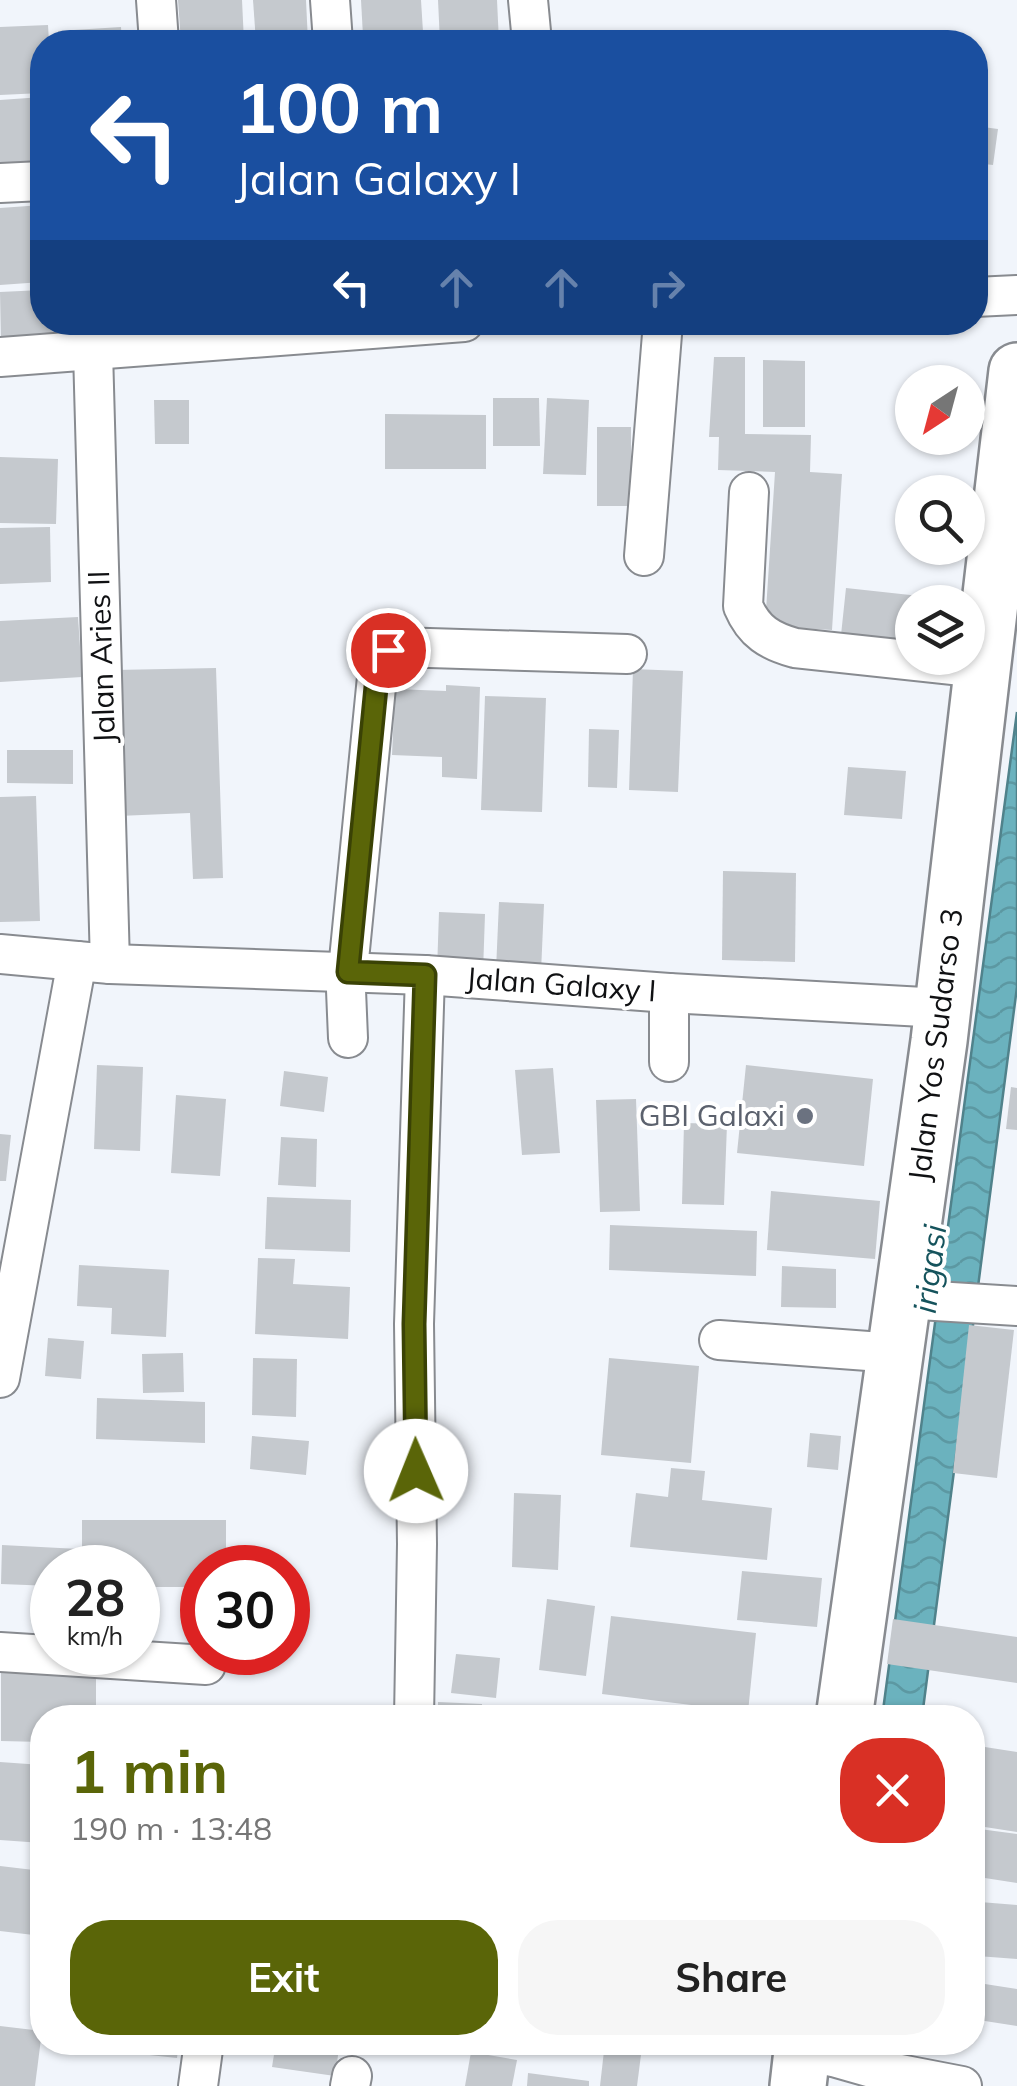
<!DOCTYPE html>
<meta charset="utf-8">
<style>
:root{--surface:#fff;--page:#f6f6f6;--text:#222;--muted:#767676;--accent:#5a6508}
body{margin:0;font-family:Mulish,sans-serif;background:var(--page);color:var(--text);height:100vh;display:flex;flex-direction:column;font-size:38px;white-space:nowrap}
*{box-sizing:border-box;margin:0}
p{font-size:32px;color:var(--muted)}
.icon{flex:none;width:55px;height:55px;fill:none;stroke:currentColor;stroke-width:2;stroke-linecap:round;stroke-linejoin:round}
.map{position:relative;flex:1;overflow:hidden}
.panel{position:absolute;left:30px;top:1705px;width:955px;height:350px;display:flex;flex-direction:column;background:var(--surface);border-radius:40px;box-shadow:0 2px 8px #0004}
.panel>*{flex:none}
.guide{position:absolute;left:30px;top:30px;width:958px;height:305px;border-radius:40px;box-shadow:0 2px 8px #0004;background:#1a4fa0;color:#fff;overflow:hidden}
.needle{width:65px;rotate:216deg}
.tools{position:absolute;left:895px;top:365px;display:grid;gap:20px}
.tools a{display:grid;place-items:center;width:90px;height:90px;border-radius:50%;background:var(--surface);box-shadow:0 2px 8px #0004;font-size:50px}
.speed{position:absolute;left:30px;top:1545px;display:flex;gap:20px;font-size:50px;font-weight:700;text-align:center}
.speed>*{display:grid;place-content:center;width:130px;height:130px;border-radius:50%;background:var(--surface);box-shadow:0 2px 8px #0004;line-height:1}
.speed small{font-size:25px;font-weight:400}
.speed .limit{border:15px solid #d22;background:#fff;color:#111}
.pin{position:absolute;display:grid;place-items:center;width:85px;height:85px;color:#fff;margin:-42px;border:5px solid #fff;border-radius:50%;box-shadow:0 2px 10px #0007}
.me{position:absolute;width:110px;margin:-55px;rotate:359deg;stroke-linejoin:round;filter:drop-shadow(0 0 8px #0008)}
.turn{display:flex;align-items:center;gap:35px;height:210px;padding:0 40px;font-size:45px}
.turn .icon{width:130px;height:130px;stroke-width:2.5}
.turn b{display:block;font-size:70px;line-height:85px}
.lanes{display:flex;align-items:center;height:95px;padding:0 40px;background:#0003;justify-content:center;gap:50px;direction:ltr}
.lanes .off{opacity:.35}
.round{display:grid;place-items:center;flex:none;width:105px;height:105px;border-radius:40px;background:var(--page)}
.head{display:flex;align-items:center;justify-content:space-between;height:170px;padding:0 40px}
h1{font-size:60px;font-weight:700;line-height:75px;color:var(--accent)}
.button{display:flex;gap:20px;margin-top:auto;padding:20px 40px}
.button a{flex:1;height:115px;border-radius:40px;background:var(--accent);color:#fff;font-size:40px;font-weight:700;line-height:115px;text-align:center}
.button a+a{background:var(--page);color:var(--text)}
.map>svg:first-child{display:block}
</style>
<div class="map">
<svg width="1017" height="2086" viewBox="0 0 1017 2086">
<defs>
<pattern id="water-waves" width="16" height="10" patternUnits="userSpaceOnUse" patternTransform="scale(2.5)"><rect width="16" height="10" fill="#6bb2be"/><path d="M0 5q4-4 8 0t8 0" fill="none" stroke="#5c98a2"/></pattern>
</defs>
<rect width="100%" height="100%" fill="#f1f5fb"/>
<!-- water -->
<polygon fill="url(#water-waves)" stroke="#50828b" stroke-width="2.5" points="1017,712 1017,987 922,1717 882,1718"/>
<!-- building -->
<g fill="#c5c9ce">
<polygon points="178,0 242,0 244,42 181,42"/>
<polygon points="253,0 306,0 308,42 256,42"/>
<polygon points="361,0 421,0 423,32 363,36"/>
<polygon points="438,0 497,0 499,42 440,42"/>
<polygon points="48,25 49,42 42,42 42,93 0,95 0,27"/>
<polygon points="121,27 122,42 58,42 58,31"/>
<polygon points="424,35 424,42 362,42 361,38"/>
<polygon points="42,97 42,163 0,165 0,100"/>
<polygon points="975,126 998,129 993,165 975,163"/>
<polygon points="42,205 42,282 0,285 0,208"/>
<polygon points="42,290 42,322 63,322 64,338 1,341 0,292"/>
<polygon points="69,322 141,322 142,336 69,340"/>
<polygon points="714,357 745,357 745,434 811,435 810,472 842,474 832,630 765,626 775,472 718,470 719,437 709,437"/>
<polygon points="763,360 805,361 805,427 763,427"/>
<polygon points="493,398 539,398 540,446 493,446"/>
<polygon points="547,398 589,400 586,475 543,474"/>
<polygon points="154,400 189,400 189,444 155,444"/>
<polygon points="385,414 486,415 486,469 385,469"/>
<rect x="597" y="427" width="34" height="79"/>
<polygon points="0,457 58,459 56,524 0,523"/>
<polygon points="50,527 51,582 0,584 0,528"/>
<polygon points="846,588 956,600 956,602 912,602 912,643 841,635"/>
<polygon points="78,617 82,677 0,682 0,621"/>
<polygon points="216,668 223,878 193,879 190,813 118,816 115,670"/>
<polygon points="633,669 683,671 678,792 629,790"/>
<polygon points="446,685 480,687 477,779 442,777 442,757 392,755 395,689 446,691"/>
<polygon points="485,696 546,698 542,812 481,810"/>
<polygon points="589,729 619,730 617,788 588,787"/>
<polygon points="7,750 73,750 73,784 7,783"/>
<polygon points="848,767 906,771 902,819 844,815"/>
<polygon points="36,796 40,921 0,922 0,797"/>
<polygon points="723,871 796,873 795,962 722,960"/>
<polygon points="499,902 544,904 541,972 496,970"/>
<polygon points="439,912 485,914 483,972 437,971"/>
<polygon points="97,1065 143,1067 140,1151 94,1149"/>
<polygon points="746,1065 873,1079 864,1166 737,1153"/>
<polygon points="553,1068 560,1153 522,1155 515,1070"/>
<polygon points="284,1071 328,1077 324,1112 280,1106"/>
<polygon points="1011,1087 1017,1088 1017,1130 1006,1129"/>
<polygon points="176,1095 226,1099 220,1176 171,1173"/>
<polygon points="636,1099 640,1211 600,1212 596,1100"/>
<polygon points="684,1123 727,1124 724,1205 682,1204"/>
<polygon points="0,1134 11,1135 6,1181 0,1181"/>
<polygon points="281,1137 317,1139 316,1187 278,1185"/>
<polygon points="771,1191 880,1201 875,1259 767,1250"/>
<polygon points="267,1197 351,1200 350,1252 265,1249"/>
<polygon points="610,1225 757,1231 756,1276 609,1270"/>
<polygon points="258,1258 295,1259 293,1284 350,1287 348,1339 255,1334"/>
<polygon points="79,1265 169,1270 166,1337 111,1334 112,1308 77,1306"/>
<polygon points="782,1266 836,1269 836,1308 781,1307"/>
<polygon points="969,1325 1014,1330 997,1478 953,1473"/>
<polygon points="48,1338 84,1341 81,1379 45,1376"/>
<polygon points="183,1353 184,1392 143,1393 142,1354"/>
<polygon points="253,1358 297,1359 296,1417 252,1415"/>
<polygon points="609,1358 699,1366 691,1463 601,1455"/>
<polygon points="97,1398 205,1402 205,1443 96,1439"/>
<polygon points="810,1433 841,1436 838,1470 807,1467"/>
<polygon points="252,1436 309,1441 306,1475 250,1469"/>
<polygon points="671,1468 705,1471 702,1500 772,1508 767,1560 630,1547 636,1493 668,1497"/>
<polygon points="514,1493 561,1495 558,1570 512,1567"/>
<polygon points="82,1520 226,1520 226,1568 202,1568 202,1587 138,1587 138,1568 82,1568"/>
<polygon points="2,1545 79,1549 78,1568 52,1568 52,1586 1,1584"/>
<polygon points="742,1571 822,1578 817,1627 737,1620"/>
<polygon points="547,1599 595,1606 586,1676 539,1670"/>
<polygon points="611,1616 756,1633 748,1712 602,1694"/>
<polygon points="893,1619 1017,1637 1017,1683 887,1664"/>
<polygon points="456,1654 500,1658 496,1698 451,1693"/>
<polygon points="1,1672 96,1673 96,1718 42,1718 42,1742 1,1741"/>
<polygon points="438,1702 482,1704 482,1718 438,1718"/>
<polygon points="972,1745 1017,1752 1017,1832 972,1825"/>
<polygon points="0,1762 42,1765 42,1843 0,1840"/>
<polygon points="972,1828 1017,1834 1017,1883 972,1876"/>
<polygon points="0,1866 42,1871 42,1936 0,1931"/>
<polygon points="980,1902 1017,1905 1017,1959 977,1956"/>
<polygon points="972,1982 1017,1989 1017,2026 972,2019"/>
<polygon points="0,2026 42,2031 35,2086 0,2086"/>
<polygon points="57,2042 179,2042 177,2058 57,2045"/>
<polygon points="276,2042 340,2042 335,2076 272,2067"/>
<polygon points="605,2042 642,2047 637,2086 600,2086"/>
<polygon points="471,2052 517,2060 512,2086 465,2086"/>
<polygon points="528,2073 589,2081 589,2086 527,2086"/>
</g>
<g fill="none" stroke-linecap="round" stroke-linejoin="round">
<!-- street casing -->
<g stroke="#888b90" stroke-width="42">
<g id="street">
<polyline points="156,0 159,42"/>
<polyline points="330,0 333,42"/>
<polyline points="528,0 532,42"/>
<polyline points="0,183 42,181"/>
<polyline points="975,297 1017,295"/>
<polyline points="93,351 110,964"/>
<polyline points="0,357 464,322"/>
<path d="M749,492L743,606C754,632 770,641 795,648L981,668"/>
<polyline points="644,556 663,322"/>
<polyline points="0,954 110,964 425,975 669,993 942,1008"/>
<polyline points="348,1038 346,990 378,667 383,653 397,647 627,654"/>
<polyline points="669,1062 669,993"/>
<polyline points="903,1299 1017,1306"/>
<polyline points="719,1340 895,1353"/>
<polyline points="0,1378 77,961"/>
<polyline points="0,1652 206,1665"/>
<polyline points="414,1718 417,1544 414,1324 425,975"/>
<polyline points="803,2051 837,2058 879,2070 962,2086"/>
<polyline points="198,2086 204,2042"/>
<polyline points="350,2086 352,2076"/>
</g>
</g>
<!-- secondary casing -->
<g stroke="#888b90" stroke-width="60">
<g id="secondary">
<polyline points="844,1718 939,1041 1017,371"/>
<polyline points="798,2086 803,2042"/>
</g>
</g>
<!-- street -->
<use href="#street" stroke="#fff" stroke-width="38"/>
<!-- secondary -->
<use href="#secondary" stroke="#fff" stroke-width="55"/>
</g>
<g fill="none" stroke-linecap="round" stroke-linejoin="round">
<!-- route casing -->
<g stroke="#3a4205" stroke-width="25">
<polyline id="route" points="388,650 383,652 378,667 348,972 425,975 414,1324 416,1471"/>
</g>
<!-- route -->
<use href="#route" stroke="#5a6508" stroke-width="18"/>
</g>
<!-- markers -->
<circle fill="#6b7280" stroke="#fff" stroke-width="4" cx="805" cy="1116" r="10"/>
<g text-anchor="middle" stroke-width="8" stroke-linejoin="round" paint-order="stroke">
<!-- street labels -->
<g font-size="30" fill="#101113" stroke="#fff">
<text transform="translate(102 657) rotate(-92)" y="10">Jalan Aries II</text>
<text transform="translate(561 985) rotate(4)" y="10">Jalan Galaxy I</text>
<text transform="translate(936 1045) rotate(-83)" y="10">Jalan Yos Sudarso 3</text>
</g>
<!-- worship labels -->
<g font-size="30" fill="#5b616d" stroke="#fff" text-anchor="end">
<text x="785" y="1126">GBI Galaxi</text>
</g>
<!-- water labels -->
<g font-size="32" font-style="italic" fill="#15535c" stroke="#fff">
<text transform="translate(930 1269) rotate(-83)" y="11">irigasi</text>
</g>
</g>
</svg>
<div class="tools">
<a><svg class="needle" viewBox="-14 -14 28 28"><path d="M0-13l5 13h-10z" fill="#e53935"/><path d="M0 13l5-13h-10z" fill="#767676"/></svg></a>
<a><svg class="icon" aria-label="search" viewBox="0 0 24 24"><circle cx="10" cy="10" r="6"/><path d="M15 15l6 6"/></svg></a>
<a><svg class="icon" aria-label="layers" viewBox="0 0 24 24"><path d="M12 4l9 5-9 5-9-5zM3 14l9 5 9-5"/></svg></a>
</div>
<div class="speed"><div>28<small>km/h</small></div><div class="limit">30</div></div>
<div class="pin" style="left:388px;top:650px;background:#d93025"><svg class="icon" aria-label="arrive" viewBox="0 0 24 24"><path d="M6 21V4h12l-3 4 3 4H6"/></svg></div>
<svg class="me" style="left:416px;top:1471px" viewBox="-20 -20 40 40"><circle r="19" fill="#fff"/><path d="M0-13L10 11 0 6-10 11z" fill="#5a6508"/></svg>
<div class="guide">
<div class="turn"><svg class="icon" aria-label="left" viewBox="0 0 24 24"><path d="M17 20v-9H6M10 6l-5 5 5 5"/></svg><div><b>100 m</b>Jalan Galaxy I</div></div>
<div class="lanes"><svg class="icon" aria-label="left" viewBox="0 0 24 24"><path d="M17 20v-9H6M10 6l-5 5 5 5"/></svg><svg class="icon off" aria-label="ahead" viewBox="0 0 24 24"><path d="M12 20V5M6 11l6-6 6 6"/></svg><svg class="icon off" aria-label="ahead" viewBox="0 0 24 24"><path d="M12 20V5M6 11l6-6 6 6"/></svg><svg class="icon off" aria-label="right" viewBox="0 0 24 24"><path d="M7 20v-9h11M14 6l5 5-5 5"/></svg></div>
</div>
<section class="panel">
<div class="head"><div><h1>1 min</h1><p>190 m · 13:48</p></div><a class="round" style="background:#d93025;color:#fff"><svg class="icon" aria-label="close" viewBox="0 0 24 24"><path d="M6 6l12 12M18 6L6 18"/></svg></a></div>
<div class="button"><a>Exit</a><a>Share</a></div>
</section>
</div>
